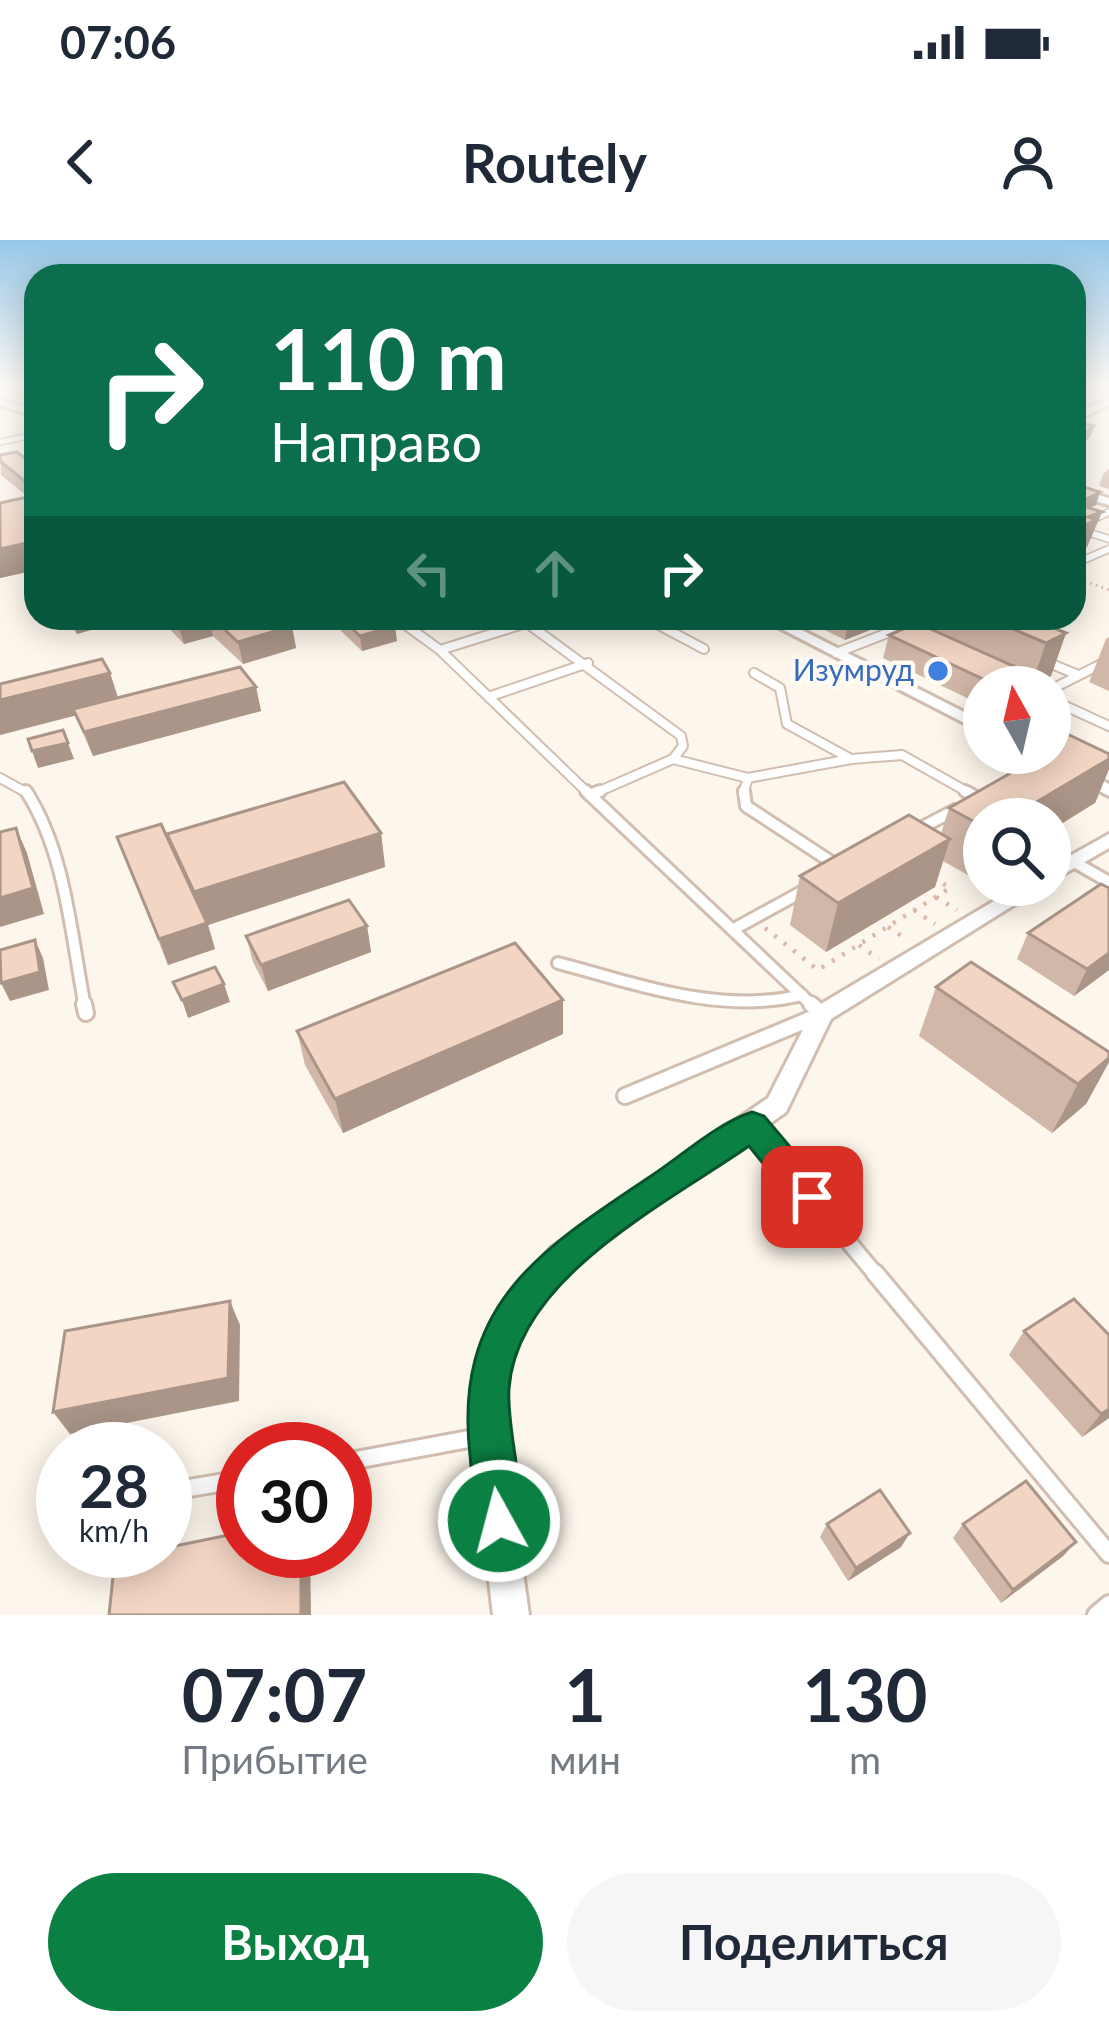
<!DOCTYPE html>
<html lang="ru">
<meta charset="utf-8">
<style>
:root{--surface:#fff;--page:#f6f6f7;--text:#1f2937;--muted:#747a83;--accent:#0b8043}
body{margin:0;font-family:Lato,sans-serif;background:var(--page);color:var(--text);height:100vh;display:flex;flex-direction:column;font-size:45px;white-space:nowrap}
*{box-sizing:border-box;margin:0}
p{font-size:39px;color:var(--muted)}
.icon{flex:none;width:66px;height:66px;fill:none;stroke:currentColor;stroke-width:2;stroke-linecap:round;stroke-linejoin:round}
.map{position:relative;height:1375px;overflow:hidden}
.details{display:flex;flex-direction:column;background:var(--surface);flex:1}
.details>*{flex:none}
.banner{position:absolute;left:24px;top:24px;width:1062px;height:366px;border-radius:36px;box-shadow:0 6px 30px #0003;background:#0b6e4f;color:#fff;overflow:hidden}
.needle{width:78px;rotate:352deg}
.fabs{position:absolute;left:963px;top:426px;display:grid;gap:24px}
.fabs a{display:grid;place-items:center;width:108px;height:108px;border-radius:50%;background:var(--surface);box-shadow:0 6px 30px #0003;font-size:60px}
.speed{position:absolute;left:36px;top:1182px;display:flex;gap:24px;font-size:60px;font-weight:700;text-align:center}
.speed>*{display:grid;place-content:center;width:156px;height:156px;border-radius:50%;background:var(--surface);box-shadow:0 6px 30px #0003;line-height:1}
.speed small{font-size:30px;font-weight:400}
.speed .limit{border:18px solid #d22;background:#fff;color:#111}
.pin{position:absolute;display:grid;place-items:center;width:102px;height:102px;color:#fff;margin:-51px;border-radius:24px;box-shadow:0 6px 18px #0006}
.me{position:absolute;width:132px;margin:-66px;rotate:353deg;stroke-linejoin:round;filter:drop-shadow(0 0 9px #0008)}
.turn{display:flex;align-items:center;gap:42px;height:252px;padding:0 48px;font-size:54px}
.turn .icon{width:156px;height:156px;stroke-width:2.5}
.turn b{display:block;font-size:84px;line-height:102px}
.lanes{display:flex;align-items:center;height:114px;padding:0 48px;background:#0003;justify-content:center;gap:60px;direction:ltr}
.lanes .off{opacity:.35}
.eta{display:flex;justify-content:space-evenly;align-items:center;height:204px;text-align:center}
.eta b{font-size:72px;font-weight:700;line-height:84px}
.button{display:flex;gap:24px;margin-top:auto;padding:24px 48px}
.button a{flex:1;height:138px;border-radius:72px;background:var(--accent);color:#fff;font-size:48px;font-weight:700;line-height:138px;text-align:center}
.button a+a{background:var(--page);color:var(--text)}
.status{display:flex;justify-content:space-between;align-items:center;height:84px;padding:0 60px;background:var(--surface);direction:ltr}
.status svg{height:33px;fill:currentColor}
header{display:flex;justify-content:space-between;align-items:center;height:156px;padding:0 48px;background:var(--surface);font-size:54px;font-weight:700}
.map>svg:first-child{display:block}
</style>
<div class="status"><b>07:06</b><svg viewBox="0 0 49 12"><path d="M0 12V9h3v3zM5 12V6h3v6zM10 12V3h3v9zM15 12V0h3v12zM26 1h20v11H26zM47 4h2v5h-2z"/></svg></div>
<header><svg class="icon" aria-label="back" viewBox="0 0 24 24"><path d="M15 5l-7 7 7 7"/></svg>Routely<svg class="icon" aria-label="person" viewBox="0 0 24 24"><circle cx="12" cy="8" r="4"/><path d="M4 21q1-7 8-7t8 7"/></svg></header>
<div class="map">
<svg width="1109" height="1375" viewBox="0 0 1109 1375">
<rect width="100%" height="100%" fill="#fdf6ec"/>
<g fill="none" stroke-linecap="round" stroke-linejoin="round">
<!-- lane-far5 casing -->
<g stroke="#d1beb0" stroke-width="8">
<g id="lane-far5">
<polyline points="0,146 36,152"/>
<polyline points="0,202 25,197 36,187"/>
</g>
</g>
<!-- lane-far4 casing -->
<g stroke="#d1beb0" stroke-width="9">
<g id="lane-far4">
<polyline points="1074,276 1089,281 1109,272"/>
<polyline points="1074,288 1109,299"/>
<polyline points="1074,324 1109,309"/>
<polyline points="397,378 407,386"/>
<polyline points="491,378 502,386"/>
<polyline points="647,378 661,386"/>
<polyline points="877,378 894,386"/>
<polyline points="526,382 531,386"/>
<polyline points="517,386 539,378"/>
<polyline points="905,386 924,378"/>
</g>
</g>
<!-- lane-far3 casing -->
<g stroke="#d1beb0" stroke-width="12">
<g id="lane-far3">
<polyline points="403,383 440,410 589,554"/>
<polyline points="498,383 507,389 526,383"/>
<polyline points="527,383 681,496 683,506 673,519 593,554"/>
<polyline points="655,383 704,409"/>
<polyline points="887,383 899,388"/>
<polyline points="440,410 507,389"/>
<polyline points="836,413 913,383"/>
<polyline points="1042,420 1078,435"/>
<polyline points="754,433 780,448 787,484 851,519 902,515 971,554"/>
<polyline points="1050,450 1109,420"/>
<polyline points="491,456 588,423"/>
<polyline points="1050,459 1109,486"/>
<polyline points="673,519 748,538 851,519"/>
<polyline points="0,538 29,554"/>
<polyline points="743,554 748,538"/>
</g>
</g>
<!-- lane-far2 casing -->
<g stroke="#d1beb0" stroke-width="16">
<g id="lane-far2">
<path d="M26,551C66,613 71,696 85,767"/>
<polyline points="586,551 590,555 600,551"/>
<polyline points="744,551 746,566 839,627"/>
<polyline points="965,551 978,558"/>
<polyline points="590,555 814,767"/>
<polyline points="919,589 955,570"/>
<polyline points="1074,622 1109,642"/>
<polyline points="734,689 807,649"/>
<path d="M558,723C638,744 719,775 802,755"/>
</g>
</g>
<!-- lane-far1 casing -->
<g stroke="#d1beb0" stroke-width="20">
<g id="lane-far1">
<polyline points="84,764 86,773"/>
<polyline points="625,856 822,774 811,764"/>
<polyline points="752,886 877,1036"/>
</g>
</g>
<!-- lane casing -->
<g stroke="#d1beb0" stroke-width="22">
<g id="lane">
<polyline points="875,1033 1109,1314"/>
<polyline points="345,1222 485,1196"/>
<polyline points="165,1252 243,1239"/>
<polyline points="1096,1375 1109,1364"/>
</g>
</g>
<!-- street casing -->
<g stroke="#d1beb0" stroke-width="6">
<g id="street">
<polygon points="1109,158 1109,165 1074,182 1074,175"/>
<polygon points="0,159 36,171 36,177 0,165"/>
<polygon points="1074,248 1109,258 1109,265 1074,255"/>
<polygon points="760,378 778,378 984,482 984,493"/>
<polygon points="1025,513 1047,513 1109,544 1109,556"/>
<polygon points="1109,594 1109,608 1050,642 1050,627"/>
<polygon points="1021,645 1046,645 831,779 786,872 571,1026 521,1087 510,1114 505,1148 504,1196 529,1375 493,1375 472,1196 473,1148 480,1114 499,1068 551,1008 768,858 814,768"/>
</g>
</g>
<!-- path-far1 -->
<polyline stroke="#d9b8a5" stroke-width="3" stroke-dasharray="1.5 4.5" stroke-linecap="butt" points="1079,339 1109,350"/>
<!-- path -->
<g stroke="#d9b8a5" stroke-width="4.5" stroke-dasharray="3 9" stroke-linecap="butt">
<polyline points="936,657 957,670"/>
<polyline points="914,670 935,684"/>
<polyline points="888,687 908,700"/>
<polyline points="765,688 818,730 950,648 935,639"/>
<polyline points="859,705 879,719"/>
</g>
<!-- lane-far5 -->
<use href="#lane-far5" stroke="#fff" stroke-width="4.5"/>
<!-- lane-far4 -->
<use href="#lane-far4" stroke="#fff" stroke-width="6"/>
<!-- lane-far3 -->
<use href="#lane-far3" stroke="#fff" stroke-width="8"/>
<!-- lane-far2 -->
<use href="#lane-far2" stroke="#fff" stroke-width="10"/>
<!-- lane-far1 -->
<use href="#lane-far1" stroke="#fff" stroke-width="14"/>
<!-- lane -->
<use href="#lane" stroke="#fff" stroke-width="16"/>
<!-- street -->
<use href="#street" fill="#fff" fill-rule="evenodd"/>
</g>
<!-- wall -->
<g fill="#d1b7a8">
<polygon points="1080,146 1105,146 1098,150"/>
<polygon points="1074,184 1090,197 1081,204 1077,203 1074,209"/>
<polygon points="0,215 36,227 36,330 0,338 0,263 28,257 1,235"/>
<polygon points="1109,229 1109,249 1099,246 1103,234"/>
<polygon points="1074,244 1100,252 1096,265 1090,268 1092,298 1090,299 1087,307 1074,313"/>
<polygon points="65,378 95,378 98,388 77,394"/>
<polygon points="159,378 284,378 292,386 296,408 243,424 213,396 184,404"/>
<polygon points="339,378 386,378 397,401 362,411 341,391"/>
<polygon points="801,378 872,378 870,390 845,400"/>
<polygon points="922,378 1029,378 1066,393 1051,436 1031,446 1019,441 1017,447 984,447 984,466 883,418 889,395 920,385"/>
<polygon points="1109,397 1109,451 1089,442 1106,399"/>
<polygon points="110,433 118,458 256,447 261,471 93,516 75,475 0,495 0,444"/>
<polygon points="1035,513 1109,514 1109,529 1095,563 984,579 984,631 973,638 943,621 935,647 826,712 790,685 800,636 941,594 949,568 1032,521"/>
<polygon points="381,593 385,627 208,685 215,709 168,725 117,597 170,603"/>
<polygon points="1109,648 1109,730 1074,756 1017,719 1028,693"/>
<polygon points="367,686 371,712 268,751 253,722 246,696"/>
<polygon points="936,747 1109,812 1109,822 1086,864 1052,893 919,796"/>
<polygon points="563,760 563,794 343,893 305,825 297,791"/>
<polygon points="1024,1091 1109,1095 1109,1178 1082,1197 1009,1115"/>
<polygon points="827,1284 901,1307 848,1341 820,1297"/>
<polygon points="963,1284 1076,1302 1063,1316 1001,1363 953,1298"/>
</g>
<!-- shaded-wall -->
<g fill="#aa9588">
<polygon points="1094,186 1090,197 1081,204 1085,192"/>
<polygon points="1100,252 1096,265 1081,272 1086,259"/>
<polygon points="1102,272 1087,307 1074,313 1074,289 1088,277"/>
<polygon points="36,301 36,330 0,338 0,309"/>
<polygon points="95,378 98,388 77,394 72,379"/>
<polygon points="192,378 208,378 213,396 184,404 178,382"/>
<polygon points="849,378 872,378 870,390 845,400"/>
<polygon points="292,386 296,408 243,424 238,402"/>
<polygon points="395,386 397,401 362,411 360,396"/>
<polygon points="1066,393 1051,436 1031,446 1046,403"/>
<polygon points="1022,430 1017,447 993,447 994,444"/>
<polygon points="110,433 120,464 0,495 0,460"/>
<polygon points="256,447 261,471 93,516 84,492"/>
<polygon points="68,503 74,519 38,528 32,511"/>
<polygon points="1109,519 1109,529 1095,563 1050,591 1050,579 1008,579"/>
<polygon points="16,588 27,613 44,674 0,687 0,658"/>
<polygon points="381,593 385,627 208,685 215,709 168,725 159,699 204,684 194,652"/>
<polygon points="950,599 935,647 826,712 838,663"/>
<polygon points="984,606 984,631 973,638"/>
<polygon points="367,686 371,712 268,751 261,725"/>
<polygon points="35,700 43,718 49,750 10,761 1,743"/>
<polygon points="1109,713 1109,730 1074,756 1087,729"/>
<polygon points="224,744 230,762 188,778 182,760"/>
<polygon points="563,760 563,794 343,893 335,859"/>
<polygon points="1109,818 1109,822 1086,864 1052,893 1078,844"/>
<polygon points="230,1061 240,1085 239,1161 70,1194 53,1172"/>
<polygon points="1109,1169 1109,1178 1082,1197 1101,1174"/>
<polygon points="910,1293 901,1307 848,1341 856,1328"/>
<polygon points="1076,1302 1063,1316 1001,1363 1013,1350"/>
<polygon points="301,1311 310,1311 311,1375 301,1375"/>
</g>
<!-- building -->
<g fill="#f3d5c3" stroke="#aa9588" stroke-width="3">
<polygon points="1077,182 1094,186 1085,192 1074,190 1074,184"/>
<polygon points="17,212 36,227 36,246 32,247 0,221 0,215"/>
<polygon points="1074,244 1100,252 1086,259 1074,255"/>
<polygon points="36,255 36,301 0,309 0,263"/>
<polygon points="1074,263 1102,272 1088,277 1097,280 1074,289"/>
<polygon points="212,378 283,378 292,386 238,402"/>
<polygon points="341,378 386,378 395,386 360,396"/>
<polygon points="987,378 1029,378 1066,393 1046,403"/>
<polygon points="917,383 1022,430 994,444 889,395"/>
<polygon points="102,419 110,433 0,460 0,444"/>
<polygon points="240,427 256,447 84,492 73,469"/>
<polygon points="63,490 68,503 32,511 28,499"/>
<polygon points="1063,492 1109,514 1109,519 1008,579 984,579 984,587 949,568 1046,513 1050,513 1050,499"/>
<polygon points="344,542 381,593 194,652 167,594"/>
<polygon points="909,575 950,599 838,663 800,636"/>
<polygon points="161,584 207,683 159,699 117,597"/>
<polygon points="16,588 33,648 0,658 0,592"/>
<polygon points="1101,644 1109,648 1109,713 1087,729 1028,693"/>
<polygon points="349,660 367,686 261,725 246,696"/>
<polygon points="35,700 40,732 1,743 0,710"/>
<polygon points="515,703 563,760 335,859 297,791"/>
<polygon points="971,722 1109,812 1109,818 1078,844 936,747"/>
<polygon points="215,727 224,744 182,760 173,742"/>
<polygon points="1074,1059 1109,1095 1109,1169 1101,1174 1024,1091"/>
<polygon points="230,1061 228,1138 53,1172 65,1091"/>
<polygon points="1026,1241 1076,1302 1013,1350 963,1284"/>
<polygon points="880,1250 910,1293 856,1328 827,1284"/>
<polygon points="243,1292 243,1311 301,1311 301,1375 109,1375 115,1318 150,1311 165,1311 165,1308"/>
</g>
<!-- sky -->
<linearGradient id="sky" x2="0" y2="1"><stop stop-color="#97c7e8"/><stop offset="0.43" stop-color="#fefbf6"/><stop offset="1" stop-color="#fefbf6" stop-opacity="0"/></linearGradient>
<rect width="1109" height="338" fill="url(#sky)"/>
<!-- route -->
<path fill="#0b8043" stroke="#07532c" stroke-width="3" d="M752,872L764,876L824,947L829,957L824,968L812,972L799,968L749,906C667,963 516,1038 509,1149C506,1193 530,1260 515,1296L499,1303L483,1296C473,1271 473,1243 470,1215C453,1064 540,1010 651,936C683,915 716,884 752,872Z"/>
<!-- markers -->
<circle fill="#3f7fe0" stroke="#fffaf3" stroke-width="4.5" cx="938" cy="431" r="12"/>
<g text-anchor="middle" stroke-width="9" stroke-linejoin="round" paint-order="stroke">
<!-- far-shop labels -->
<g font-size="30" fill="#366cbe" stroke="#fffaf3" text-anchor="end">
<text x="914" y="441">Изумруд</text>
</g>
</g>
</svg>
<div class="fabs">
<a><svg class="needle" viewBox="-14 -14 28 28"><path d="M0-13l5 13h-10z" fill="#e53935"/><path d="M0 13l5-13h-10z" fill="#747a83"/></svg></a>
<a><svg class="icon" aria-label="search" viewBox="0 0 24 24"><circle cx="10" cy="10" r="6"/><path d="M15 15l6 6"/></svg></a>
</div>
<div class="speed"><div>28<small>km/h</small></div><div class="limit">30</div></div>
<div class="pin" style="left:812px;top:957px;background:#d93025"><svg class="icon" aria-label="arrive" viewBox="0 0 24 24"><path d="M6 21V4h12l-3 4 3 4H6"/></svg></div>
<svg class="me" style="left:499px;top:1281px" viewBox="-20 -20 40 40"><circle r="17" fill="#0b8043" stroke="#fff" stroke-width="3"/><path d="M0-11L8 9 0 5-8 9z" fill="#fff"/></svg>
<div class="banner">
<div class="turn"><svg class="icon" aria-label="right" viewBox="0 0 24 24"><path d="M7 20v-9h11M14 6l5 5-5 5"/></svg><div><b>110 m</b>Направо</div></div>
<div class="lanes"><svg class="icon off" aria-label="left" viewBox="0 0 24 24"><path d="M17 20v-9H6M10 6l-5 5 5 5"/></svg><svg class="icon off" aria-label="ahead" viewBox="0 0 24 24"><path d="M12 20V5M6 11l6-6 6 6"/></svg><svg class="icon" aria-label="right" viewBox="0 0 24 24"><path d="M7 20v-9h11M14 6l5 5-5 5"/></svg></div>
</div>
</div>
<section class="details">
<div class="eta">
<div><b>07:07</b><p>Прибытие</p></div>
<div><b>1</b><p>мин</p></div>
<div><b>130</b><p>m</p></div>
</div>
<div class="button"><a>Выход</a><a>Поделиться</a></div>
</section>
